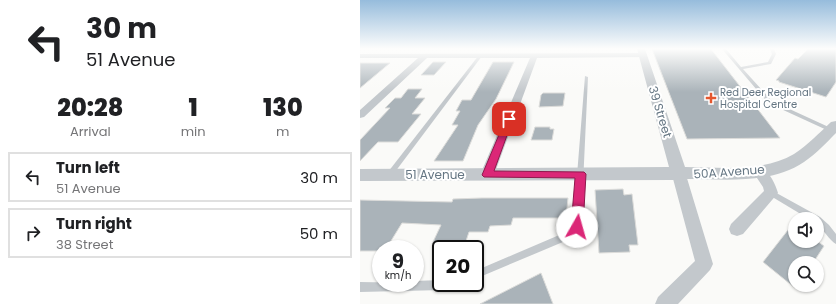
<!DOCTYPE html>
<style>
:root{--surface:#fff;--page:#f6f6f6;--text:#202124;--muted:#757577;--line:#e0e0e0}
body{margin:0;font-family:Poppins,sans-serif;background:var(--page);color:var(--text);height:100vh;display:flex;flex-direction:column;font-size:15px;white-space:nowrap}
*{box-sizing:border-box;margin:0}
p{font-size:13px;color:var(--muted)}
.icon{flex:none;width:22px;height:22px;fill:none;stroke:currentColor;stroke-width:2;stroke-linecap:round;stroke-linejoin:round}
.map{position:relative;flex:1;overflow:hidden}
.details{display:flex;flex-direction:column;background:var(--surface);width:360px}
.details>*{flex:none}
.guide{background:#fff;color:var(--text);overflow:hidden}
.buttons{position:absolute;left:428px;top:212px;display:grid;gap:8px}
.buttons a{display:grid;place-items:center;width:36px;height:36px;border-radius:50%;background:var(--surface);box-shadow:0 1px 3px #0004;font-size:20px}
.speed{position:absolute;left:12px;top:240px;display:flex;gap:8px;font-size:20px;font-weight:700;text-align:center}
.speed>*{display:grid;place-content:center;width:52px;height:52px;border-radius:50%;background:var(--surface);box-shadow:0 1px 3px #0004;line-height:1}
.speed small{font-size:10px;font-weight:400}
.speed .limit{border:2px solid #111;border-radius:6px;background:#fff;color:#111}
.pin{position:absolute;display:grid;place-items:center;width:34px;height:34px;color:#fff;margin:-17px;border-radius:8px;box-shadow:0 2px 6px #0006}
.me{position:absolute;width:44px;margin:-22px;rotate:7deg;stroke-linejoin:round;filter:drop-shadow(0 0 3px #0008)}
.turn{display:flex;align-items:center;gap:14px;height:84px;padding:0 20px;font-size:18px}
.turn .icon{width:52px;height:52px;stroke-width:2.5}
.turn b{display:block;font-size:28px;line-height:34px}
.eta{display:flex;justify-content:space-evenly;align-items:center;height:68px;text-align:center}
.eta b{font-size:24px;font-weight:800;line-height:28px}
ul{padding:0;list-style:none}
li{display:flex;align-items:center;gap:12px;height:50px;margin:0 8px 6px;padding:0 12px;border:2px solid var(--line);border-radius:0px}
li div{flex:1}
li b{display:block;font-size:15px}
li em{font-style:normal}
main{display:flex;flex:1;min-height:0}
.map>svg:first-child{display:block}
</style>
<main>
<section class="details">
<div class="guide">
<div class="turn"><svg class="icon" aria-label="left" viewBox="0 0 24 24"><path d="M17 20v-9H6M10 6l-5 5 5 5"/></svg><div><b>30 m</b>51 Avenue</div></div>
</div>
<div class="eta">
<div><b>20:28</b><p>Arrival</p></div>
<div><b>1</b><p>min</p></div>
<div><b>130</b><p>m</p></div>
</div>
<ul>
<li><svg class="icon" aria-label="left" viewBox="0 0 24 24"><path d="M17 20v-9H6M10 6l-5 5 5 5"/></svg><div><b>Turn left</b><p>51 Avenue</p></div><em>30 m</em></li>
<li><svg class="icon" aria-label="right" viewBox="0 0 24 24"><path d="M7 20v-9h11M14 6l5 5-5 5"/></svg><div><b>Turn right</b><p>38 Street</p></div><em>50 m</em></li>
</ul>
</section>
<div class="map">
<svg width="476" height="304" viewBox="0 0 476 304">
<rect width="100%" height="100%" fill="#fafaf8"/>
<!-- building -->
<g fill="#aab3b9" stroke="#dcdcda">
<polygon points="292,49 351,49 420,138 327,139"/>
<polygon points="448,49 476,49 476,82 466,97 419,82 419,81 416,80 435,58 438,59"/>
<polygon points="73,62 86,62 74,75 61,75"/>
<polygon points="133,62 154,62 136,99 118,125 103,161 74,161 98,125 92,125 100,111 96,111 102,100 111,100"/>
<polygon points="0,63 30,63 0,88"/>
<polygon points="48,89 62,89 55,98 65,98 52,114 61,114 38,142 18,142 0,161 0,140 30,108 25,108 35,98 41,98"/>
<polygon points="183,93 205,93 203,106 179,107 181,95"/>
<polygon points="175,127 190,127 190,129 194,129 192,140 171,140"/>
<polygon points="263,189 264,195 272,194 278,245 269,245 270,252 239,253 235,190"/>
<polygon points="122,198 208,198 206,218 153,218 151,225 130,226 128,232 109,232 105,244 72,244 81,225 42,223 26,249 20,249 18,251 0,251 0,200 92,202 93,199"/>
<polygon points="435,221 435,241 457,241 464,246 453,263 435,263 435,288 403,262"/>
<polygon points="181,273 193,304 120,304"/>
</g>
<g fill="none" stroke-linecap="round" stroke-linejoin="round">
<!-- service -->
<g fill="#c3c8cc" fill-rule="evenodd">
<polygon points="362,49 366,49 381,67 408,62 412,54 410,49 414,49 416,54 411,64 383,69 412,101 473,129 474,130 473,131 469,131 408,103"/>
<polygon points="119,55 122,56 32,176 28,176 27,174 28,172"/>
<polygon points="225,76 228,77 221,227 220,229 210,239 115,279 115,271 204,233 213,225"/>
<path d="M411,190L460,217L469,225L476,234V244C470,241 463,229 457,224V219H449L409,195L408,193L409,191Z"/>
<polygon points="81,280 81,283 100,283 98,286 83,290 0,292 0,282 55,283 55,281"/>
</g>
<!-- minor -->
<g fill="#c3c8cc" fill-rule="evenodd">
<polygon points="283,53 287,55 286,57 177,58 134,175 132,179 127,180 122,179 120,175 170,58 67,58 4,117 0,118 0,110 58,58 0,58 0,54"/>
<path d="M399,167C409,170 415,183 418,193L383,234L377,236L371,234L369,229L371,224L404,191L403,187L393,172L394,169Z"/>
<polygon points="319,170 324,171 326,175 353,264 350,270 318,304 295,304 298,297 335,261 312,175 314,171"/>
</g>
<!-- tertiary -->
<path fill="#c3c8cc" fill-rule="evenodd" d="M277,49H285L325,167C360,167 402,173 434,154C448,145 459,133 471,122L476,121V133C466,143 456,154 444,162C410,185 364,179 325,179L319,181L314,180L0,181V169L309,167Z"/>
</g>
<!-- sky -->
<linearGradient id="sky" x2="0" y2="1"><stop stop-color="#96bcdc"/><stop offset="0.53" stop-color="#fdfdfc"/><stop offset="1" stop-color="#fdfdfc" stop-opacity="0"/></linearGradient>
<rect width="476" height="92" fill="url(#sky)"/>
<!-- route -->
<polygon fill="#db2777" stroke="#8e194d" points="146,118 153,119 134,171 224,172 226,174 223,227 221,231 217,232 213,231 211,227 215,178 124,177 122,175"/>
<!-- markers -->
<path fill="#e4572e" stroke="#fff" stroke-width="1.5" d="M349 92h4v4h4v4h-4v4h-4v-4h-4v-4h4z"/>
<g text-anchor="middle" stroke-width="4" stroke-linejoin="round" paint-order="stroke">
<!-- far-poi labels -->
<g font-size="10" fill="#657683" stroke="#fff" text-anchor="start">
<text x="360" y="96">Red Deer Regional<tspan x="360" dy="12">Hospital Centre</tspan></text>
</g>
<!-- street labels -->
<g font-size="12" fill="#657683" stroke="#fff">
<text transform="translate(300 112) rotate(73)" y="4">39 Street</text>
<text transform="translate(369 172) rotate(-4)" y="4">50A Avenue</text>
<text x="75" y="179">51 Avenue</text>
</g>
</g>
</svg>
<div class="buttons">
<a><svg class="icon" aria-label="sound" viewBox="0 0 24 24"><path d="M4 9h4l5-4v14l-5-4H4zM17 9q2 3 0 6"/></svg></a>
<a><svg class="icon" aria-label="search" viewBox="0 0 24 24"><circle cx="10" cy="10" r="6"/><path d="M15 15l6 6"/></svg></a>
</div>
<div class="speed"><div>9<small>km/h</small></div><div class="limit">20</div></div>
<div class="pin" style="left:149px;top:119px;background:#d93025"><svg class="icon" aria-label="arrive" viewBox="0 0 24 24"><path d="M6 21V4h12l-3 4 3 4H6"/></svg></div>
<svg class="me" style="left:217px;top:227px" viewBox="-20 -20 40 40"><circle r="19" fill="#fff"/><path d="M0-13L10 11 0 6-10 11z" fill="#db2777"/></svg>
</div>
</main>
